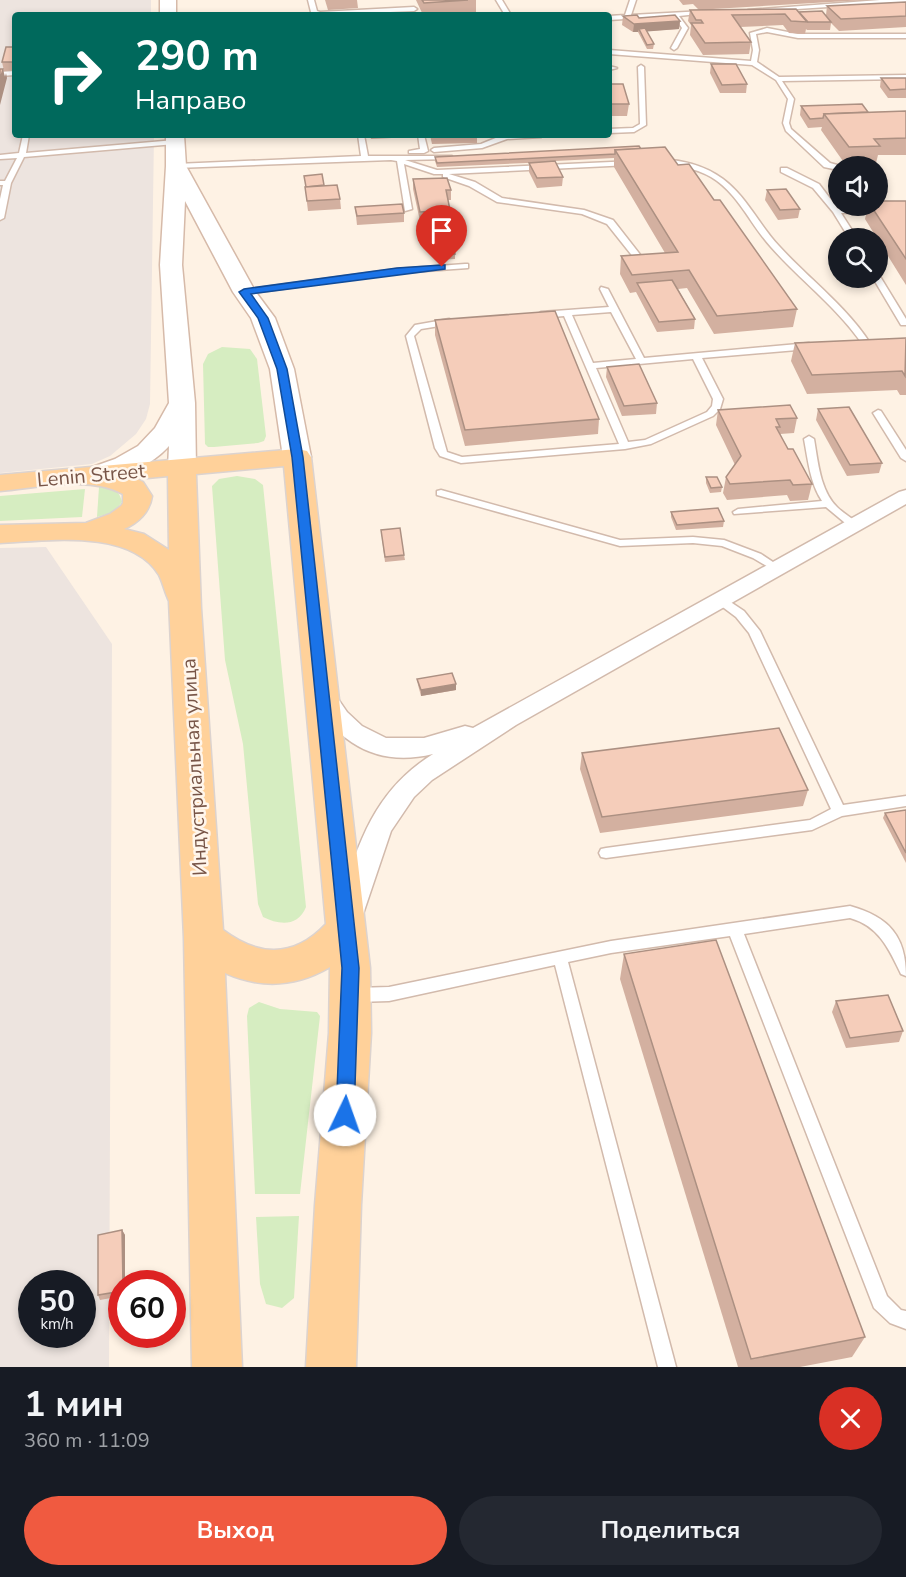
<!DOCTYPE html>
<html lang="ru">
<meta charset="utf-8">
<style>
:root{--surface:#171b24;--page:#242831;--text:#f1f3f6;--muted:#9ea1a6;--accent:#f05a40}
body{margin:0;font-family:"Nunito Sans",sans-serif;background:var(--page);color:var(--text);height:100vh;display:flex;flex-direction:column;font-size:22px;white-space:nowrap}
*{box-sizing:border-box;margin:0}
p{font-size:20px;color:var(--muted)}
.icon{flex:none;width:33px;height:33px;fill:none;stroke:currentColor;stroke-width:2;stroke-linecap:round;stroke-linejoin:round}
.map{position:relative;height:1367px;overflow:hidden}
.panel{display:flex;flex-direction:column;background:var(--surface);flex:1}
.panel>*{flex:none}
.banner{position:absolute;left:12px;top:12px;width:600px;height:126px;border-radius:6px;box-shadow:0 3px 9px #0003;background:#00695c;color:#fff;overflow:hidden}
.fabs{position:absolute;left:828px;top:156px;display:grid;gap:12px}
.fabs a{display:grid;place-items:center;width:60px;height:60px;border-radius:50%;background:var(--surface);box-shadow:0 3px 9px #0003;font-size:30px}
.speed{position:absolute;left:18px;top:1270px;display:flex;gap:12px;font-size:30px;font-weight:700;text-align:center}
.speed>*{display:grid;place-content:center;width:78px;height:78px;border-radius:50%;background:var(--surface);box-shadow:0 3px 9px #0003;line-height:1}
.speed small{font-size:15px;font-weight:400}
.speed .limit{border:9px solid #d22;background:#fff;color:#111}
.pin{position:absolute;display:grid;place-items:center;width:51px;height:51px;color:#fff;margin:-62px -26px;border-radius:50% 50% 50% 0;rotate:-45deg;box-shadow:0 0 6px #0007}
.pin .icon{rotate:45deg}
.me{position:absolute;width:66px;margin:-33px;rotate:3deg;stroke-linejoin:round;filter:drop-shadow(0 0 4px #0008)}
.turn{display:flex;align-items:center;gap:21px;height:126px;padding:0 24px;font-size:27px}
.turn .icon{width:78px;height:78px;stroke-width:2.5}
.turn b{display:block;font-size:42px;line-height:51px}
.round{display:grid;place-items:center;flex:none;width:63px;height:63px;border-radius:32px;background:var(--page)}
.head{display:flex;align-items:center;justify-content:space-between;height:102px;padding:0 24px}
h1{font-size:36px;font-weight:700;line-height:45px}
.primary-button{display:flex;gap:12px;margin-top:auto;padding:12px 24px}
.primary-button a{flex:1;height:69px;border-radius:36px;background:var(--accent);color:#fff;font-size:24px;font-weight:700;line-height:69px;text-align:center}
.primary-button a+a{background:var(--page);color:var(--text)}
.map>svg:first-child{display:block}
</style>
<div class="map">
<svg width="906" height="1367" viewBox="0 0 906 1367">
<rect width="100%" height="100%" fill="#fef2e4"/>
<!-- industrial -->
<g fill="#ede4df" fill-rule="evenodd">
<polygon points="0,0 151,0 151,15 15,15 15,135 154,135 150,404 146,419 136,434 110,456 92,464 0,473"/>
<path d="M46,547L112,644L109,1367H0V548ZM32,1284H82V1335H32Z"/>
</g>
<!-- green -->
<g fill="#d6edc1">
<polygon points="222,347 250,349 257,359 266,436 264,441 258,443 214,447 208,447 205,444 203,364 208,354"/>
<path d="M237,476L255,479L263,485L306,907C298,927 279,925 263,917L258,904L243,744L225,660L212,486L219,479Z"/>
<path d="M99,487C112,488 119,489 122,502L114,512L97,517Z"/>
<polygon points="85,489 82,517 0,521 0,496"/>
<polygon points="259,1002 280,1009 317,1012 320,1016 300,1194 255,1194 247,1016 249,1008"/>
<polygon points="299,1216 294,1298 282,1308 266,1304 260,1284 256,1217"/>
</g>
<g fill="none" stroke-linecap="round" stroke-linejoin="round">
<!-- service casing -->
<g stroke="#d2baac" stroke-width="3">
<g id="service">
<polygon points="308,0 314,0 317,11 320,12 414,7 417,9 414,11 317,15 311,12"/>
<polygon points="496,0 502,0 511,15 505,15"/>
<polygon points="630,0 636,0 631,15 704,11 707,13 679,16 688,28 677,48 674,50 671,48 682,28 674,16 609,20 609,16 625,15"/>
<polygon points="880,0 906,0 906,2 751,12 748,10"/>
<polygon points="767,28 798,34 906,34 906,38 798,38 767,32 756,34 759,50 757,62 779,77 906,75 906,79 782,81 794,99 789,123 791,129 830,163 841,166 838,166 838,170 824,167 786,131 783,123 788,99 776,80 752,65 609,54 609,50 751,61 753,50 750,33"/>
<polygon points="641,65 644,67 646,125 634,132 609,133 609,129 633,128 640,124 638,67"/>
<polygon points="609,66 617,68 609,70"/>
<polygon points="15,71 15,75 0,76 0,72"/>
<polygon points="23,135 29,135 26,153 175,140 178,142 175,144 24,157 11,183 4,218 0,220 0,199 3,185 0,185 0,181 5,181 17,158 0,159 0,155 19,153"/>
<polygon points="358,135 364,135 368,156 452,156 452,158 450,159 405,160 437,170 633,161 633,165 630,165 449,174 475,182 502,198 584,210 613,220 649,266 642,268 607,224 582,214 497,202 469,186 443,177 443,174 434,174 404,164 412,209 405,211 397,161 391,160 176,168 172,166 176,164 361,156"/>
<polygon points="418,135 424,135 428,151 424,153 409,153 409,151 420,149"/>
<polygon points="503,135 544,135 541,137 507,139 482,148 434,152 431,150 434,148 481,144"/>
<path d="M657,160C679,158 706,166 723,179C747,197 759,225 779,246C809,279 845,305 870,343L869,345H863C837,307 801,281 771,247C750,224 738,193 711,177C694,167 676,166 657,164Z"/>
<polygon points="781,168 787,168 819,184 838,209 906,207 906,211 841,213 857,238 849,238 833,212 813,188 781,172"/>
<polygon points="465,264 468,264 468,268 397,273 244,294 240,292 244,290 397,269"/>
<polygon points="878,276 881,278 906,319 906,325 901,325 873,278 878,278"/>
<path d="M601,287L608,289L644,358L809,343L813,346L809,349L702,358L723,399L720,409L713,416L651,444L625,449L461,463L440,456L435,448L406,336L415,325L449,319L452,320V324L421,329L414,336L447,452L462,457L619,444L564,316L541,318L537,315L541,312L609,307L600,289ZM611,312L636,359L593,363L572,315ZM693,359L713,399L712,406L707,412L645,440L628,442L596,368Z"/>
<polygon points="878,410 881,411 906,450 906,461 901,458 873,413"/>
<path d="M809,436L814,439C818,462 820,490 837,507C844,514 853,518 859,525L858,527H850L826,507L734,514L733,512L738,509L822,501C810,483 808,460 804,439Z"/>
<polygon points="441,490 620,540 693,537 724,540 761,554 782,568 777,572 753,558 722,546 693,543 620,546 437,495 437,491"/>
<polygon points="720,595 744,611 760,631 843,805 906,796 906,806 842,816 812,830 606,858 601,857 599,853 601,849 606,848 810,820 831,809 749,633 736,617 716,602 714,599"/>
<path d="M850,906C889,917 906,936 906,976L901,974C889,949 879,926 850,918L744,934L887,1296L901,1310L906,1311V1329L890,1323L874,1308L730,936L611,953L568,962L676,1367H658L555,965L389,1001L356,1002L351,1000L349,995L351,990L356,988L389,987L611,941Z"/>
</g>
</g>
<!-- minor casing -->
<g stroke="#d2baac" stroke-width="3">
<path id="minor" d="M906,490V504L516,725L432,780L414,797L391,831L361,920L351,924L341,920L337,912C357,847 372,792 433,754C379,767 340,745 313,699L316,693L325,690L334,693L347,712L362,726L386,738H424L465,726L473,728L899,492Z"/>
</g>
<!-- secondary casing -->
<g stroke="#d6baa9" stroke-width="3">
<g id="secondary">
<rect x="160" y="0" width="16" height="15"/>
<path d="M166,135H184L186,166L255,291L275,318L294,369L311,457L307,463L297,465L287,463L283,457L270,369L251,318L233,292L185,201L182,265L195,403L196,468L192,474L182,476L172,474L168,468L169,446C152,465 110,488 84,482L80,476L84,470L115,459L138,446L155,428L169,403L160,265L166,166Z"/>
</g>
</g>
<!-- primary casing -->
<g stroke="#dcd3cf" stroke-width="3">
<path id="primary" d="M297,449L307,451L311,457L370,968L371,1033L361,1205L356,1367H306L315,1205L329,1033L330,967C296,987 261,989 225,973L242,1367H192L184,938L169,601C165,593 163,583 159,575C130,528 46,541 0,543V525L86,523L110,514L121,506L123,503V494C88,475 38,488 0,491V475ZM284,466L326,924C294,958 259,957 223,930L201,608L196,474ZM168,476L169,550L144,534L124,529C138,523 150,512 152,496L143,482L137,479Z"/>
</g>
<!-- service -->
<use href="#service" fill="#fff" fill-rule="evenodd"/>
<!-- minor -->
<use href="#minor" fill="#fff" fill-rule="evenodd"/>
<!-- secondary -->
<use href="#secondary" fill="#fff" fill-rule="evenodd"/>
<!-- primary -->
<use href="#primary" fill="#ffd19a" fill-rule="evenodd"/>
</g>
<!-- wall -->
<g fill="#d3b0a0">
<polygon points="325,0 357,0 358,8 328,10"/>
<polygon points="416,0 476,0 476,14 423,15"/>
<polygon points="679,0 865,0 713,9 799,12 826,15 827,6 906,2 906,27 839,31 831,23 830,30 807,30 806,29 805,34 789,33 783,25 740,27 751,42 749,54 703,55 690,35 691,25 688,21 690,10 699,10 693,4 683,5"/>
<polygon points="623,16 680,21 679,29 647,31 654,44 653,49 647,49 638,32 633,32 622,25"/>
<polygon points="15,47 15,70 4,71 2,62"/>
<polygon points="711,64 747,84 746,93 720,93 710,73"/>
<polygon points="881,78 906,78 906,98 888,98 880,87"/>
<polygon points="609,84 629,104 627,116 609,116"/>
<polygon points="801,106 868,112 906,111 906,155 878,155 876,163 845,164 821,130 822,127 808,128 800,115"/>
<polygon points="370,135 413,135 413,137 371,139"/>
<polygon points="430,135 477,135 477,143 432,144"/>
<polygon points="641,149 678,165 714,200 797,309 793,327 714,334 687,288 678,289 695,319 694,329 657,332 636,292 630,293 620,274 621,256 665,253 614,167 614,158 555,161 563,177 562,186 537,188 529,172 529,163 550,162 437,167 435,161 435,157"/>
<polygon points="413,179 451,190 451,200 448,200 450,210 450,220 420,221 413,189"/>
<polygon points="324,185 340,199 341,209 308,211 305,187"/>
<polygon points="767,190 800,209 798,218 778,220 765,200"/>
<polygon points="906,201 906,285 865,219 868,206 878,206"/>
<polygon points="355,207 404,213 404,222 357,225"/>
<polygon points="432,235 455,254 455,259 436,260 432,240"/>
<polygon points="435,320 599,419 598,434 465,446 435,335"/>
<polygon points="906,338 906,395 900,395 897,390 807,394 791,361 795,343"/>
<polygon points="607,367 657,403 656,414 622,416 606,377"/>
<polygon points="818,409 882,463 879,473 847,476 816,420"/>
<polygon points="718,410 797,418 794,433 780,434 788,449 812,484 808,500 790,501 787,495 727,500 723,493 726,477 735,465 716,425"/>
<polygon points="706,477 722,487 721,492 710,493 706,483"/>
<polygon points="671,512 724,521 723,527 676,530 671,517"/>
<polygon points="381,530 404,555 405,560 385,562"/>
<polygon points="417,679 456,684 456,690 421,696 418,685"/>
<polygon points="582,753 808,790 803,806 600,833 580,769"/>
<polygon points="906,810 906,863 883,818 885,813"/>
<polygon points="624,954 865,1337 852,1357 800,1367 738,1367 620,979"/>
<polygon points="836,1001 903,1031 899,1042 846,1048 832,1012"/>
<polygon points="122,1230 125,1235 122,1296 100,1300 98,1295"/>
</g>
<!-- shaded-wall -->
<g fill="#ac9082">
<polygon points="680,21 679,29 641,32 639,29 638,32 633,32 634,24"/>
<polygon points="3,69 5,77 6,73 7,78 0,105 0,80"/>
<polygon points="456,684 456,690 421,696 421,690"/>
<polygon points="122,1230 125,1235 125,1284 123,1284"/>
</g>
<!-- building -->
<g fill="#f5cdba" stroke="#ac9082" stroke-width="1.5">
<polygon points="422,0 468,0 424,3"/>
<polygon points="906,2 906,16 841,19 827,6"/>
<polygon points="796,9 807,22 791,21 785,14 732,15 751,42 705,43 691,23 703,23 701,20 696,20 690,10"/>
<polygon points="822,11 831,22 808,22 799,12"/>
<polygon points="637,15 639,18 675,15 680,21 634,24 623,16"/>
<polygon points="645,28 654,44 647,45 639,29"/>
<polygon points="6,47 15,47 15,62 2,62"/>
<polygon points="711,64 736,64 747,84 722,85"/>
<polygon points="0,69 3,69 0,80"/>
<polygon points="881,78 906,78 906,89 890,90"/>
<polygon points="609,84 623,84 629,104 609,104"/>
<polygon points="862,104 868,112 824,114 823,118 810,119 801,106"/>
<polygon points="906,111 906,138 874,139 880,146 849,147 824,114"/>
<polygon points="639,146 641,149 615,150 615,154 437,163 435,157"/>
<polygon points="665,147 678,165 689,164 714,200 720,200 797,309 717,316 689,270 632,275 621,256 678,252 615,150"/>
<polygon points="555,161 563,177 537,178 529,163"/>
<polygon points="322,174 324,185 306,187 304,176"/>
<polygon points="447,178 451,190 446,190 450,210 420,212 413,179"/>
<polygon points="337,185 340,199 307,201 305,187"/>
<polygon points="786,189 800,209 780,210 767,190"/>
<polygon points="878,201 906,201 906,259 871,206 878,206"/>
<polygon points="402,204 404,213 357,216 355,207"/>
<polygon points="450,234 455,254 436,255 432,235"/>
<polygon points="672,280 695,319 659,322 637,283"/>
<polygon points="555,311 599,419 465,430 435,320"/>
<polygon points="906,338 905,376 902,371 812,375 795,343"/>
<polygon points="639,364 657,403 624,406 607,367"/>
<polygon points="790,405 797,418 776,419 780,427 776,427 788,449 793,449 812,484 793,485 790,480 730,484 726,477 741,456 718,410"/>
<polygon points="849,407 882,463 850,465 818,409"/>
<polygon points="706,477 717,477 722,487 711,488"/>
<polygon points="718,508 724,521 677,525 671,512"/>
<polygon points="400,528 404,555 385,557 381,530"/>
<polygon points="452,673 456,684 421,690 417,679"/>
<polygon points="779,728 808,790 602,817 582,753"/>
<polygon points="906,810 906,853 885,813"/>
<polygon points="716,940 865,1337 751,1359 624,954"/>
<polygon points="888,995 903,1031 850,1038 836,1001"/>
<polygon points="122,1230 123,1284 122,1284 122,1291 98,1295 98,1235"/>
</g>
<!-- route -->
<polygon fill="#1a73e8" stroke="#114b97" stroke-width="1.5" points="442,265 445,265 445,269 251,294 268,318 287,369 303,457 359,968 354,1115 351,1122 345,1124 338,1122 336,1115 342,968 292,457 277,369 258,318 239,292 244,289 397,268"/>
<g text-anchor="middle" stroke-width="5" stroke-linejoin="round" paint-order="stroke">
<!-- street labels -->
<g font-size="20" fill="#785547" stroke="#fff6ec">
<text transform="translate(91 475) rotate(-5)" y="7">Lenin Street</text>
<text transform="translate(194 767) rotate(-93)" y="7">Индустриальная улица</text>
</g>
</g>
</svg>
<div class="fabs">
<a><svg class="icon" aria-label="sound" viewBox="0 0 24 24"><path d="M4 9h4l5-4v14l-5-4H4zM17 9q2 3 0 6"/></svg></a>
<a><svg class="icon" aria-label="search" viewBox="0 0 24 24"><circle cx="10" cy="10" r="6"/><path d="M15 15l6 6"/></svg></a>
</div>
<div class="speed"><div>50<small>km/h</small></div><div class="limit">60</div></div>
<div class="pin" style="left:442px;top:267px;background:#d93025"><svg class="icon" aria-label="arrive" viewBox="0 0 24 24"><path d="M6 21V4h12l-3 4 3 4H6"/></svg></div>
<svg class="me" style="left:345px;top:1115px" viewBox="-20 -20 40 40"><circle r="19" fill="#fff"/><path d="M0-13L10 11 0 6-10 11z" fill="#1a73e8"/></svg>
<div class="banner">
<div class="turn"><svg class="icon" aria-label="right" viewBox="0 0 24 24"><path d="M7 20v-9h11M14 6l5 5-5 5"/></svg><div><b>290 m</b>Направо</div></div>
</div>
</div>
<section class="panel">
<div class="head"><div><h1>1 мин</h1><p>360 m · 11:09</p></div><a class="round" style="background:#d93025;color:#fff"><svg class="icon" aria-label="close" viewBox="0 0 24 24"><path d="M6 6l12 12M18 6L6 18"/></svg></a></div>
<div class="primary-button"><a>Выход</a><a>Поделиться</a></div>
</section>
